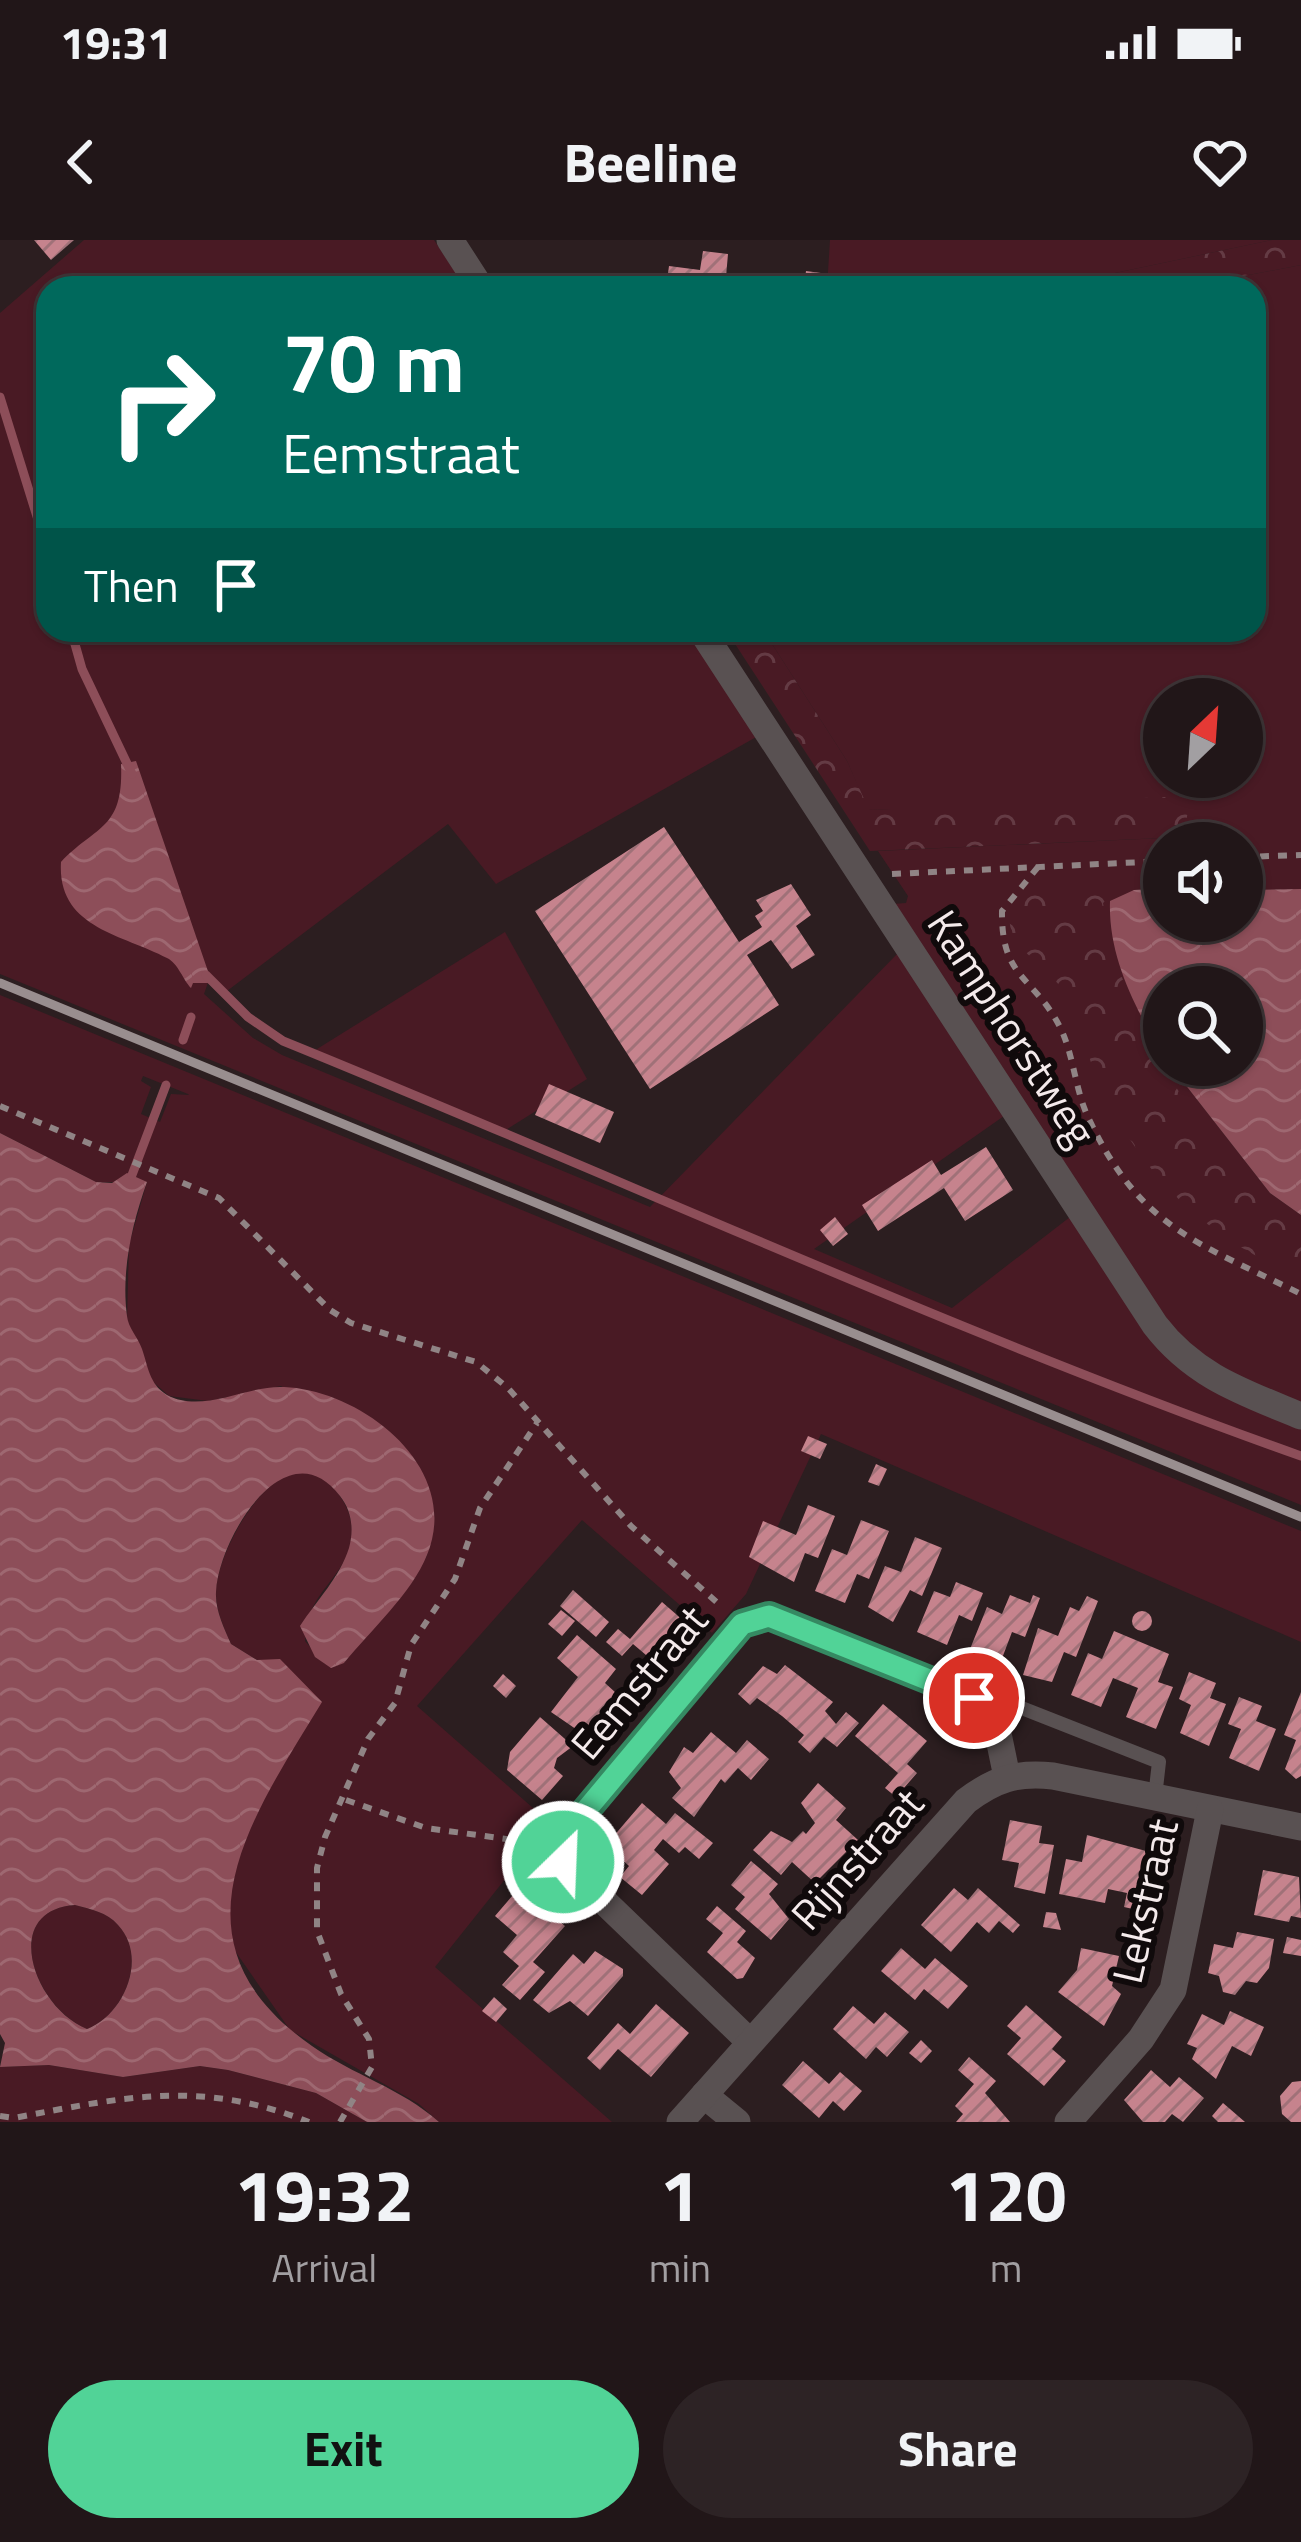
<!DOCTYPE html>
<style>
:root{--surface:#211618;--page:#2d2325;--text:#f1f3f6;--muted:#a29fa2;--line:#3e3537;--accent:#51d397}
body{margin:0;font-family:"Titillium Web",sans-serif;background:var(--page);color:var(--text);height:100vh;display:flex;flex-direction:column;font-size:45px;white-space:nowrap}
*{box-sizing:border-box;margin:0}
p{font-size:39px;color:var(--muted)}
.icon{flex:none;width:66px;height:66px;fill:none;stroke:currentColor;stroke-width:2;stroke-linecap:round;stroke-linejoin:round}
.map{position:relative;height:1882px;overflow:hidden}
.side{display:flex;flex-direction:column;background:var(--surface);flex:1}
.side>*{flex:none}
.banner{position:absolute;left:36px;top:36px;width:1230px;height:366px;border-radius:36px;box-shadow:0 3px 9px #0004,0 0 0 3px var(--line);background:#00695c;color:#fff;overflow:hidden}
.needle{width:78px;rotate:25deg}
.fabs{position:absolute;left:1143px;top:438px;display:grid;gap:24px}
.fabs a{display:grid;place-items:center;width:120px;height:120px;border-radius:50%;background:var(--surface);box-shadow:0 3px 9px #0004,0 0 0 3px var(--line);font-size:60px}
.pin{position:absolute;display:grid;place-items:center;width:102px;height:102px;color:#fff;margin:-51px;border:6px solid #fff;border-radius:50%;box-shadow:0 3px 12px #0007}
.me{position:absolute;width:132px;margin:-66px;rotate:24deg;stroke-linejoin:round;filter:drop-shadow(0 0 9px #0008)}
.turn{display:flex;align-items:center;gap:42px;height:252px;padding:0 48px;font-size:54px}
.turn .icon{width:156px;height:156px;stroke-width:2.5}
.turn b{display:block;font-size:84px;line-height:102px}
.then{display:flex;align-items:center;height:114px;padding:0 48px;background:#0003;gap:24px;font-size:45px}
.eta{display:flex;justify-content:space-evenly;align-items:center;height:204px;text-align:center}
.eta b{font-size:72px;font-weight:700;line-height:84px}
.action{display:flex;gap:24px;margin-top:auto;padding:24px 48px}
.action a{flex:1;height:138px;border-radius:72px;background:var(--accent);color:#111;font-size:48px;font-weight:700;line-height:138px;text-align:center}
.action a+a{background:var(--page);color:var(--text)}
.status{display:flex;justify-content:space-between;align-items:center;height:84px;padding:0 60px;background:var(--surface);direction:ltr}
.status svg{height:33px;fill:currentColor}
header{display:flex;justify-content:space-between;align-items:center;height:156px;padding:0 48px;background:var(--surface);font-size:54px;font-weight:700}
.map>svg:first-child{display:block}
</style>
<div class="status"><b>19:31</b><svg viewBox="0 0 49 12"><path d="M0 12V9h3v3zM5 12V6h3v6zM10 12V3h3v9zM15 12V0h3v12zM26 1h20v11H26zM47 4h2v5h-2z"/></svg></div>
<header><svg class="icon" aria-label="back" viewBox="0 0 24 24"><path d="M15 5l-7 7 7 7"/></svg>Beeline<svg class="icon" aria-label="heart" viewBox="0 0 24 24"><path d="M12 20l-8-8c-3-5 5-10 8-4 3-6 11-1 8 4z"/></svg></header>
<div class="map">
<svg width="1301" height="1882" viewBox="0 0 1301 1882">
<defs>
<pattern id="forest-crowns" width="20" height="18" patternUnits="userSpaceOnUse" patternTransform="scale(3)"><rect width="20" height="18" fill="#491a24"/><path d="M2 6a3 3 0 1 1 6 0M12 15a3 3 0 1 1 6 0" fill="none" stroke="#643b44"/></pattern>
<pattern id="water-waves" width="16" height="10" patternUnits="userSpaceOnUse" patternTransform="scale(3)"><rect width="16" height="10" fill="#8d4e59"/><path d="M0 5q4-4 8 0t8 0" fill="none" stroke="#9e6871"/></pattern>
<pattern id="building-hatch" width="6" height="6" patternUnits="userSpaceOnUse" patternTransform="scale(3)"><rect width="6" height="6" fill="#c6838d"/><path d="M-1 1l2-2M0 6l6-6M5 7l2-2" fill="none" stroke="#a07178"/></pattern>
</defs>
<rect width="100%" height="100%" fill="#2c1e20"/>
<!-- grass -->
<g fill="#491a24" fill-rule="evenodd">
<polygon points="84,0 434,0 466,48 48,48 48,390 689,390 758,496 496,644 448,584 227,751 211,734 204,754 253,798 282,815 650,967 899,712 1004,876 814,1009 952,1068 1070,977 1129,1067 1301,1187 1301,1265 0,734 0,73"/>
<polygon points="830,0 1272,0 1044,48 827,48"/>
<path d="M1301,25V649L1242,650V603H1164V648L1134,650L1124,737L1164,825H1170L1270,953L1301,975V1167L1185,1108L892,664L906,663L908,656L878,611L1184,597L909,569L868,570L847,521L763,390H1254V48H1180ZM1164,459H1242V537H1164Z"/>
<polygon points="505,692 587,839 501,893 309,814"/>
<path d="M0,755L1301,1291V1402L821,1194L746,1354L712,1393L582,1280L417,1466L550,1583L435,1727L612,1882H439L419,1864L290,1790L233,1708L228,1667L239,1609L252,1577L257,1420L231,1404C224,1388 215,1369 216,1351C218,1306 284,1186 336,1251C348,1266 354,1281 351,1302C346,1328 326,1343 314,1365C308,1375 307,1390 305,1401L325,1424L344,1423L427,1316L432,1268L281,1146L208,1161L169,1156L150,1139L127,1081L129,1005L147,942H96L0,893ZM143,836L188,854L189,855L171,854L160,882L141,874L151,847L141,841Z"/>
<path d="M75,1665C90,1669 107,1672 118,1685C149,1718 123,1776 87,1789C33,1766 0,1670 75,1665Z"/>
<polygon points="49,1825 123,1837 200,1826 228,1830 316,1853 367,1882 0,1882 0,1827"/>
</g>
<!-- forest -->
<g fill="url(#forest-crowns)">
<polygon points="1272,0 1301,0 1301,25 1180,48 1044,48"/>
<polygon points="726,390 763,390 847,521 869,570 1190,556 1184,597 870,611"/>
<path d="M1111,645L1113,654L1103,663C1118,772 1205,921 1301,979V1037C1204,998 1137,932 1096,835C1085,810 1080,781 1067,757C1044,715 990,708 1017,651Z"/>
</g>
<!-- water -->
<g fill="url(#water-waves)" fill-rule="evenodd">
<path d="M136,521L212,743H193L191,748C183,740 178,723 167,718C122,694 57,688 61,622C96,585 124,590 121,524Z"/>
<path d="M1164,648V681H1242V650L1301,649V975L1270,953L1170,825H1242V747H1164V817C1136,769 1108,718 1110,661L1134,650Z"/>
<path d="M0,893L96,942L112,943L127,933L147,942C132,984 121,1031 127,1076C128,1088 138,1097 142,1109C148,1126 149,1144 167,1155C203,1174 247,1145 284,1147C361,1150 463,1227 427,1315C412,1353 370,1391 344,1423L331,1428L315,1417L300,1386C317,1360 340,1337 349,1308C354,1290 352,1271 340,1256C286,1185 218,1300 216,1352C215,1370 224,1388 231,1404L257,1420L280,1419L322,1462C250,1580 163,1702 312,1806C353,1835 401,1848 439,1882H367L316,1853L228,1830L200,1826L123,1837L49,1825L0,1827L5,1803L0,1794ZM75,1665C90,1669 107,1672 118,1685C149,1718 123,1776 87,1789C33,1767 0,1670 75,1665Z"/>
</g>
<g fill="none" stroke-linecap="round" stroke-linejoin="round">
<!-- stream -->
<g stroke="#8d4e59" stroke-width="9">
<polyline points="0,157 48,312"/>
<polyline points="71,390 82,429 132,534"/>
<path d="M206,735L248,777L283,801C623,939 955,1093 1301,1216"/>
<polyline points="183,800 191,777"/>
<polyline points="132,935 166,845"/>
</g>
</g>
<!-- building -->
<g fill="url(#building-hatch)">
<polygon points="34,0 74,0 51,20"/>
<polygon points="703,11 728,14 725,48 666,48 669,26 700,30"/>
<polygon points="806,31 843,36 842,48 804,48"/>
<polygon points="664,587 739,702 762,687 755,676 763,671 756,660 791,644 811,675 796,686 815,715 792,729 771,700 747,715 779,765 650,849 535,671"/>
<polygon points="549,844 614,872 600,903 535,875"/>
<polygon points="986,907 1013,950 965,981 944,948 878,991 862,965 932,920 941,935"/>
<polygon points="835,977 848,994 833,1006 820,990"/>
<polygon points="808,1196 827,1204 820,1219 801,1211"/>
<polygon points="876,1224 887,1229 879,1246 868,1242"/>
<polygon points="808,1265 835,1276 818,1318 805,1313 794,1342 749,1317 763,1281 796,1295"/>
<polygon points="861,1280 889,1291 869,1339 857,1334 845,1363 815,1351 832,1309 847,1315"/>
<polygon points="915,1297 942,1308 922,1356 910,1350 893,1382 868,1367 885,1326 901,1332"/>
<polygon points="956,1342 983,1353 972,1381 959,1375 947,1405 917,1392 934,1351 950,1357"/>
<polygon points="573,1350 609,1382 596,1397 560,1366"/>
<polygon points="1010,1355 1030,1363 1033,1355 1040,1358 1025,1397 1012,1392 1001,1421 970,1409 987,1367 1002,1374"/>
<polygon points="1087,1356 1098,1361 1076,1417 1064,1412 1052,1442 1023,1435 1038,1388 1058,1396 1070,1367 1079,1371"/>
<polygon points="662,1362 692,1388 659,1426 633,1404 622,1416 606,1402 618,1389 630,1399"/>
<polygon points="561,1370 575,1381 562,1396 548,1384"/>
<circle cx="1142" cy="1381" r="10"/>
<polygon points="1114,1391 1169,1414 1158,1442 1173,1447 1156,1489 1126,1477 1138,1448 1113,1438 1101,1467 1071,1455 1088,1413 1102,1419"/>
<polygon points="577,1395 616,1429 605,1443 627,1463 619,1478 605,1488 598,1482 586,1496 551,1472 578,1437 557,1418"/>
<polygon points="785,1425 833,1462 825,1471 836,1484 846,1472 859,1483 837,1507 824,1497 810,1513 798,1502 804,1495 782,1476 757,1458 750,1465 738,1454 763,1426 777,1434"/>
<polygon points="1189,1432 1216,1443 1210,1458 1226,1464 1209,1506 1180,1493 1191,1465 1179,1459"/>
<polygon points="503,1434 516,1446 506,1458 493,1446"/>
<polygon points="1301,1452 1301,1536 1296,1539 1285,1529 1296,1500 1284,1495"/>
<polygon points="1239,1457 1262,1466 1256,1481 1276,1489 1259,1531 1229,1518 1241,1489 1228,1484"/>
<polygon points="883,1464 927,1501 907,1524 917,1533 896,1557 885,1548 898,1533 855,1496"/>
<polygon points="540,1477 573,1506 557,1518 554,1528 563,1536 542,1560 507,1530 510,1512"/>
<polygon points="711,1492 736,1513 747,1500 769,1519 751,1540 738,1528 725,1543 721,1539 694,1577 672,1558 681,1548 669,1532 684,1507 693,1513"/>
<polygon points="818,1543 846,1568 836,1580 858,1600 815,1643 792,1622 781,1635 753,1610 771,1591 792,1602 803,1591 806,1594 815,1583 801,1563"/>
<polygon points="642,1563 666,1584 675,1573 713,1603 699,1619 685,1607 679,1613 663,1599 654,1610 669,1624 642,1655 620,1637 629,1626 606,1605"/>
<polygon points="1010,1580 1042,1586 1039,1603 1054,1605 1045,1654 1014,1647 1019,1623 1002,1620"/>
<polygon points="1087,1595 1146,1611 1141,1638 1157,1642 1151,1673 1124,1667 1127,1653 1108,1649 1105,1663 1059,1654 1066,1619 1082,1622"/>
<polygon points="751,1621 778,1644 769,1654 789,1679 771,1700 735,1669 745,1657 731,1645"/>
<polygon points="1263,1630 1299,1637 1301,1678 1291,1676 1289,1682 1254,1675"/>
<polygon points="519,1648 565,1686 533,1722 545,1732 520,1760 502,1745 519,1726 503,1712 517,1695 495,1676"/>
<polygon points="954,1648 968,1660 978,1648 1020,1685 1013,1693 999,1681 989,1693 977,1682 951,1712 921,1685"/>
<polygon points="717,1666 746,1691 737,1702 755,1718 743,1738 737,1739 707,1712 723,1693 706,1679"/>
<polygon points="1046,1672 1056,1673 1061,1690 1043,1687"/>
<polygon points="1237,1692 1274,1699 1269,1728 1257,1743 1246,1741 1235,1755 1223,1752 1219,1736 1208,1733 1214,1704 1233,1708"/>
<polygon points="1287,1697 1301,1700 1301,1716 1283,1713"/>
<polygon points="901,1708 925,1729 935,1718 968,1746 948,1769 924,1749 915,1760 881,1731"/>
<polygon points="1081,1708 1119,1716 1112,1746 1121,1754 1104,1786 1058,1752 1077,1730"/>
<polygon points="595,1711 623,1729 623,1736 588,1776 570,1761 549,1773 533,1760 573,1714 584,1724"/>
<polygon points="494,1757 507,1769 496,1782 482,1771"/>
<polygon points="656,1764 689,1793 651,1837 618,1809 600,1830 587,1818 618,1783 630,1794"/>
<polygon points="1026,1765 1062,1797 1052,1809 1066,1821 1044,1846 1007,1814 1021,1798 1007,1786"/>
<polygon points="853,1766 874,1784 885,1772 909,1792 887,1817 876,1807 866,1819 833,1789"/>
<polygon points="1230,1771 1264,1787 1251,1816 1232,1806 1216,1839 1192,1819 1197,1808 1187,1804 1202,1774 1224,1785"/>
<polygon points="921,1800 932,1811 921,1823 909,1813"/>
<polygon points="969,1817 996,1841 985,1853 1010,1882 956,1882 963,1874 955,1866 974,1844 958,1830"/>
<polygon points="803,1821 829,1844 840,1832 862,1851 844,1871 833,1861 819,1878 782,1845"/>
<polygon points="1151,1830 1170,1847 1179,1837 1204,1858 1183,1882 1172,1874 1165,1882 1143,1882 1124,1860"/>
<polygon points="1301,1841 1301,1882 1291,1882 1282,1874 1280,1856 1292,1842"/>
<polygon points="1223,1863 1230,1869 1245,1882 1218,1882 1212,1876"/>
</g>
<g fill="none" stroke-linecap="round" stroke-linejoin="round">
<!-- path -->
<g stroke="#908485" stroke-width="6" stroke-dasharray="9 9" stroke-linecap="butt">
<polyline points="1242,617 1301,615"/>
<path d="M1038,627L1002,671C1001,740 1034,735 1061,789C1074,817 1075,849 1088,877C1140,989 1199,1003 1301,1054"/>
<polyline points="892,634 1164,621"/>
<polyline points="0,866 219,958 330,1070 351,1083 476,1122 508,1148 631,1286 721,1366"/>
<polyline points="346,1560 426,1588 506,1599 538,1612"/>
<path d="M0,1876L14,1878C124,1857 201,1839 309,1882"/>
<polyline points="340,1882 372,1827 369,1799 341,1754 317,1691 317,1628 325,1597 368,1499 395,1463 411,1405 455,1339 480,1268 537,1183"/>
</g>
<!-- service -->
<polyline stroke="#595152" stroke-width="14" points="986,1470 1014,1465 1159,1522 1155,1557"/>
<!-- minor -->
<g stroke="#595152" stroke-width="27">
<polyline points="450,0 481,48"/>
<path d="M701,390L1155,1085C1194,1136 1243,1152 1301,1176"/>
<polyline points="749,1801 563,1622 566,1594 742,1384 769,1376 974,1458 996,1484 1007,1537"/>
<polyline points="704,1855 737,1882"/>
<path d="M680,1882L966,1561C995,1539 1017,1532 1053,1536L1301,1587"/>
<polyline points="1068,1882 1141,1799 1173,1750 1210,1570"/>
</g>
<!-- rail -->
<polyline stroke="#998e8f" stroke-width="9" points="0,743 1301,1277"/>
</g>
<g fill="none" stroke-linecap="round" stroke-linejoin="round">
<!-- route casing -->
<g stroke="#358962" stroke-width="30">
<polyline id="route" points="563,1622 566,1594 742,1384 769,1376 974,1458"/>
</g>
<!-- route -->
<use href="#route" stroke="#51d397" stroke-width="21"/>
</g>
<g text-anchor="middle" stroke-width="12" stroke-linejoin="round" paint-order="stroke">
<!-- street labels -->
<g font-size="42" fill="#f4eaeb" stroke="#100a0b">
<text transform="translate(1012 788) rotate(57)" y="15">Kamphorstweg</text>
<text transform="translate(639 1442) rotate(-50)" y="15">Eemstraat</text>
<text transform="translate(857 1619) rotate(-48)" y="15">Rijnstraat</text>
<text transform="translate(1145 1661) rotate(-77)" y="15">Lekstraat</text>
</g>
</g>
</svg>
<div class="fabs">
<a><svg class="needle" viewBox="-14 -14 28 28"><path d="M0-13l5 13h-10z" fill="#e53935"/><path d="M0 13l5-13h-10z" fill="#a29fa2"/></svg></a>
<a><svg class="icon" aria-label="sound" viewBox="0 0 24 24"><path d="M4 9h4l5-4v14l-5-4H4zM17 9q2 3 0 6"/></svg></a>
<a><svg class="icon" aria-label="search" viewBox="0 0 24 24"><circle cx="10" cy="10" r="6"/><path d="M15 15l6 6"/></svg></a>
</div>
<div class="pin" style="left:974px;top:1458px;background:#d93025"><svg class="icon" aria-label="arrive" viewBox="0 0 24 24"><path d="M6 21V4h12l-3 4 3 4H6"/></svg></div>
<svg class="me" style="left:563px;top:1622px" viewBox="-20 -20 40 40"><circle r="17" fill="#51d397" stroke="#fff" stroke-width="3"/><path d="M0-11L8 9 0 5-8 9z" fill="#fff"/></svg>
<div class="banner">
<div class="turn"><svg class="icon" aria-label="right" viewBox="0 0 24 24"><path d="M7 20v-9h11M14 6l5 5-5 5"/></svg><div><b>70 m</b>Eemstraat</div></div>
<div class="then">Then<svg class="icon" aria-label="arrive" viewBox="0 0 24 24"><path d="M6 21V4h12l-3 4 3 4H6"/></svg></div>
</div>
</div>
<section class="side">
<div class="eta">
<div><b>19:32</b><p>Arrival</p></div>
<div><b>1</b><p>min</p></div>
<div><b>120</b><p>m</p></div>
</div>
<div class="action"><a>Exit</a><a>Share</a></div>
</section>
